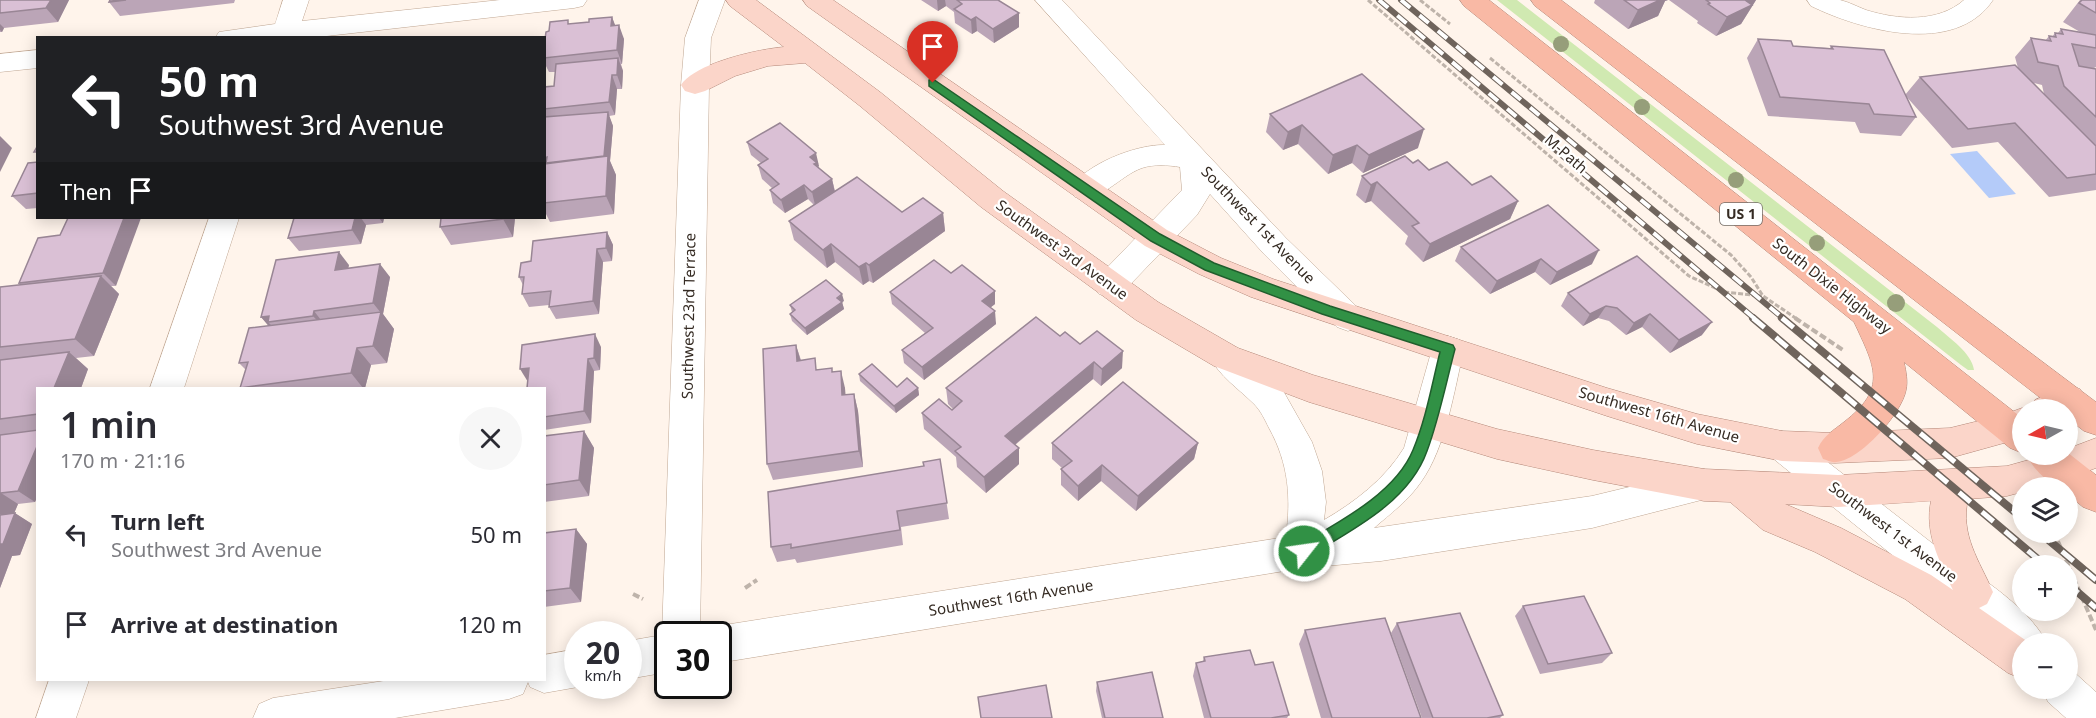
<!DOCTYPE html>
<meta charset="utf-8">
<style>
:root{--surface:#fff;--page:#f7f7f7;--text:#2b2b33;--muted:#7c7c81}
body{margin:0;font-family:"Noto Sans",sans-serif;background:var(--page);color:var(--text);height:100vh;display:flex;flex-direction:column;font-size:22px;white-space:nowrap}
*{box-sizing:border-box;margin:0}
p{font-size:20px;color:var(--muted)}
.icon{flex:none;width:33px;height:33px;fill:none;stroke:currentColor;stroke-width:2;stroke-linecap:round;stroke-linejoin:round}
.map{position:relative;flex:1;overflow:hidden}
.drawer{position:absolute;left:36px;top:387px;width:510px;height:294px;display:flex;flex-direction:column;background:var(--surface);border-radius:0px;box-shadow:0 3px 15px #0003}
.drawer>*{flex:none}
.hud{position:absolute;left:36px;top:36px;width:510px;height:183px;border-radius:0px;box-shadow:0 3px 15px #0003;background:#202124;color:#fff;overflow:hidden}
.needle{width:39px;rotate:262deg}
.buttons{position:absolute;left:2012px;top:399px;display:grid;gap:12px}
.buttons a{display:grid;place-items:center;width:66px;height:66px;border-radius:50%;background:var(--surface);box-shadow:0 3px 15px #0003;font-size:30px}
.speed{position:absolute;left:564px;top:621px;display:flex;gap:12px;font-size:30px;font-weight:700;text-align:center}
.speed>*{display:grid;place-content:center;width:78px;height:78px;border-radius:50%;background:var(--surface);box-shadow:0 3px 15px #0003;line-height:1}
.speed small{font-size:15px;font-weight:400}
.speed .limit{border:3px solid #111;border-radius:9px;background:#fff;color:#111}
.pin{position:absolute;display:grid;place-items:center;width:51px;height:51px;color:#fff;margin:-62px -26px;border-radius:50% 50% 50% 0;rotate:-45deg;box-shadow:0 0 6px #0007}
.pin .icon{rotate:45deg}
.me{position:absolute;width:66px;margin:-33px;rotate:60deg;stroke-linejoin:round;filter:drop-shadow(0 0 4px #0008)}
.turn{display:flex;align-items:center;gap:21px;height:126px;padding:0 24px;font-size:27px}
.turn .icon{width:78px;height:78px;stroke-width:2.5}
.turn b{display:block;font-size:42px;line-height:51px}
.then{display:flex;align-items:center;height:57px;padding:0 24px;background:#0003;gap:12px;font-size:22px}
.round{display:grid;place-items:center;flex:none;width:63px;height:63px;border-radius:32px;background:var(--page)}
.head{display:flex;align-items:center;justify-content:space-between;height:102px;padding:0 24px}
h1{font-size:36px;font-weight:600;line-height:45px}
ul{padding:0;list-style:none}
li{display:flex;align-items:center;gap:18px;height:90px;padding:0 24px}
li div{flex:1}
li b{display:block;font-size:22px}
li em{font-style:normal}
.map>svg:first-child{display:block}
</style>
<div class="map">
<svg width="2096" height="718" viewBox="0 0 2096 718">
<rect width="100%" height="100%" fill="#fff4eb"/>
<!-- green -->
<path fill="#d0e9b1" d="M1497,0H1517L1937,327C1949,338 1972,353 1974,370H1968L1961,365Z"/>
<!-- water -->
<polygon fill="#b4cbf9" points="1977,151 2016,194 1989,198 1950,154"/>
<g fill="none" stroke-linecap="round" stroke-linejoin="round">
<!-- minor casing -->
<g stroke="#c0a793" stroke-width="1">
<g id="minor">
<polygon points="283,0 309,0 302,21 500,0 587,0 583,6 574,8 309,38 215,38 219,32 275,24"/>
<polygon points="699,0 725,0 711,38 709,85 700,634 668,634 668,672 628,679 628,641 662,635 681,85 685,38"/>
<path d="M1035,0H1062L1286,238L1359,309L1364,318L1359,327L1348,331L1337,327L1264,254L1210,194L1197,215L1121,294L1110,297L1099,294L1094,285L1099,276L1182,190L1180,167C1168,165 1154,164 1142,168C1119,176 1100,204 1075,197L1070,189C1085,164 1137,144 1165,145Z"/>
<path d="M1807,0C1818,0 1830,0 1840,0C1849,2 1858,7 1866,10C1898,20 1938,23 1964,0H1993C1955,57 1860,30 1811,6Z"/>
<polygon points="38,50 38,68 0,72 0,54"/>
<polygon points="209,218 239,218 184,388 150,388"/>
<path d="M1448,336L1460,340L1464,349C1454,391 1446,447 1421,482C1409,500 1390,514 1374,528L1592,496L1704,469L1717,474L1722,485L1717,496L1592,528L1381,561L1303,568L718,663V634H703L718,626L1286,537C1291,498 1289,464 1269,428C1265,420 1261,411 1254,404C1239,389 1219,376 1210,357L1214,348L1226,344L1238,348L1281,387L1312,442L1322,471L1326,502L1324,520C1355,502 1385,479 1404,448L1432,349L1436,340Z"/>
<path d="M1782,431L1794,436L1959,564C1987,580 2034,614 2047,644H2022V660L2014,657L1961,604L1933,588L1770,456L1765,446L1770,436Z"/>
<polygon points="578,649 578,686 582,686 578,687 544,693 530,687 528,682 523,694 509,699 395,718 253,718 259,704 273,698 390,680 544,680 544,655"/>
<polygon points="2067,671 2076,674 2096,692 2096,718 2066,718 2048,702 2042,688 2067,688"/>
<polygon points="49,680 89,680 76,718 36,718"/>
</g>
</g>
<!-- major casing -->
<g stroke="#b48778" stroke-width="1">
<g id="major">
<path d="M726,0H756L880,92L1003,191L1158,302L1238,348L1313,375L1497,429L1593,450L1704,469L1838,475L2007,466L2050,454H2067V449L2096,438V468L2040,488H2022V492L2007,496L1968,499C1960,535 1979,560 1993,592L1987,604L1979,608L2031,644H2022V679L2008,673L1905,599L1815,552L1763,530L1730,502L1704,501L1593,480L1497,459L1309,402L1214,366L1136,320L981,207L860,106L805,63L768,66L735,76L705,91L695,94L685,91L681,85C695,63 759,49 784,47L730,6ZM1931,501C1924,533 1940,562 1953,590L1931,575L1841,528L1785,504L1838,507Z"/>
<polygon points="803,0 833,0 1167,230 1221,258 1273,279 1607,388 1697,414 1782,431 1835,433 1950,428 2003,415 2022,408 2027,410 2022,410 2022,438 1950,458 1835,463 1782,461 1697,444 1607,416 1251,297 1199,274 1145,246 807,6"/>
<polygon points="2068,385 2080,389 2085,399 2080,409 2067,416 2067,410 2030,410 2035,400"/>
</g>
</g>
<!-- highway casing -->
<g stroke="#b48778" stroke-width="1">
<g id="highway">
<path d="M1460,0H1489L2022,418V453L2010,448L1904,362C1906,372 1908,381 1906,390C1902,413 1860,461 1836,462C1832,463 1827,460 1823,459L1818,448C1824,435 1833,431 1844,422C1888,388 1875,367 1854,322L1464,6Z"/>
<polygon points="1531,0 1561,0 2096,402 2096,435 2084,431 2067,418 2067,410 2056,410 1535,6"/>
<path d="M2067,452L2096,475V512L2083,507L2067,494V488C2051,488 2032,468 2026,454H2067Z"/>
</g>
</g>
<!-- path-far1 -->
<g stroke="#beb3aa" stroke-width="3" stroke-dasharray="5 2" stroke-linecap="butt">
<polyline points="1368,0 1689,276 1724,292 1762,296"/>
<polyline points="1420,0 1450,24"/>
<polyline points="1490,58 1731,255 1751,277 1763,296 1797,319"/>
</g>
<!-- path -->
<g stroke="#beb3aa" stroke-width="4" stroke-dasharray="7 3" stroke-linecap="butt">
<polyline points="1795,318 1843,350"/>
<polyline points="2054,532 2096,630"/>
<polyline points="745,588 757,580"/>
<polyline points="633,594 643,599"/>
</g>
<!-- minor -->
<use href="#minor" fill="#fff" fill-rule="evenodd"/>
<!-- major -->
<use href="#major" fill="#fbd5c9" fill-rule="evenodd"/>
<!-- highway -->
<use href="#highway" fill="#f9b9a5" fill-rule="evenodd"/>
<!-- rail-far1 casing -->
<g stroke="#6f645c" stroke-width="6">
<g id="rail-far1">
<polyline points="1379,0 1755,319"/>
<polyline points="1401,0 1784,319"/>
</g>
</g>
<!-- rail casing -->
<g stroke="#6f645c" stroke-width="8">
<g id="rail">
<polyline points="1753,318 2046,566"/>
<polyline points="1782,318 2022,518"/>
<polyline points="2039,532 2096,580"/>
<polyline points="2067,583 2096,608"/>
</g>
</g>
<!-- rail-far1 -->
<use href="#rail-far1" stroke="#fff" stroke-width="4" stroke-dasharray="12" stroke-linecap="butt"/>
<!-- rail -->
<use href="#rail" stroke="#fff" stroke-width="5" stroke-dasharray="15" stroke-linecap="butt"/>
</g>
<!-- trees -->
<g fill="#969e7a">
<circle cx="1561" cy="44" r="8"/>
<circle cx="1642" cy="107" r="8"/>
<circle cx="1736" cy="180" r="8"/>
<circle cx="1817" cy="243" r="8"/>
<circle cx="1896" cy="303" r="9"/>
</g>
<!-- wall -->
<g fill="#bba5b7" fill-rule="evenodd">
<polygon points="0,0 69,0 58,22 4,28 2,32 0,32"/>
<polygon points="110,0 235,0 234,3 120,16 109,2"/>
<polygon points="921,0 998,0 1019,13 1019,27 994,43 977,31 972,34 955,23 954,12 946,6 938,11"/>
<polygon points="1595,0 1668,0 1665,1 1658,16 1628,29 1594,3"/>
<polygon points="1669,0 1756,0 1741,24 1716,36 1697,23 1698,21"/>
<path d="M2079,0H2096V67L2094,68L2096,69V190L2049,197L1998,142L1952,148L1905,95L1920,77L2018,68L2015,57L2031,38L2045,41L2049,36L2052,37L2055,33H2058L2061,29L2080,32L2063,22L2080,0ZM2034,83L2042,85L2044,94Z"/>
<polygon points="612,17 615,26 624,39 622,64 621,64 623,71 622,89 617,89 615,115 609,116 613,126 610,161 616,175 614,214 550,222 546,214 544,214 544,87 554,86 556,72 549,72 544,62 544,46 549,31 570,24 589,22"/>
<polygon points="1758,39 1793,46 1830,48 1831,46 1916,117 1901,136 1860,133 1855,122 1768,116 1747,58"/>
<polygon points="1270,114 1418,148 1363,173 1352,163 1328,174 1298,144 1283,150 1266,132"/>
<polygon points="747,142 819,166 818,167 832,179 835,191 902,212 943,213 945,231 873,283 869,281 863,285 835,262 827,268 794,240 789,221 814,205 808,199 785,213 773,203 770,190 772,188 762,179 758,165 761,163 751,155"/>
<polygon points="38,162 38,208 26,209 12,196"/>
<polygon points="1413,163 1429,170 1518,201 1510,219 1423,262 1405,244 1408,236 1371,201 1365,203 1356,195 1362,176"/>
<polygon points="68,218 116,286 111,286 119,294 94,356 76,358 88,369 81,388 38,388 38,495 35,502 18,504 14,513 32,524 20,555 12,556 0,588 0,287 20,285 19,283 60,235"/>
<polygon points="294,218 384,218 383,223 366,225 361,244 299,251 288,238"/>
<polygon points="441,218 520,218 515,218 513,237 451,245 440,227"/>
<polygon points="607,232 613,245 612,261 603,262 599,314 556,319 549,307 549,305 529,307 522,294 523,285 519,277 531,261"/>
<polygon points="1461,247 1592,264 1550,285 1535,272 1490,294 1455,261"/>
<polygon points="1637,256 1702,335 1670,353 1642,327 1626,335 1609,321 1598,318 1583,326 1561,306 1568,293"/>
<polygon points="349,265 348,268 390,277 383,314 394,329 387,363 371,365 365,388 240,388 246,370 239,363 269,326 261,317"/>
<polygon points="951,273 995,291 995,304 990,308 996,324 924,380 904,363 902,350 925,333 892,304 890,292"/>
<polygon points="844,301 842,302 844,309 807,335 792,321 790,314 792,312 790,305"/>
<polygon points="1060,336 1080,344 1122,368 1101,386 1093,379 1015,445 1019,448 1019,464 986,493 957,467 956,457 924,429 922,413 952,410 953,409 948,404 946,388"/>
<polygon points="796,345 801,360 818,370 833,372 845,388 845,395 854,394 858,411 863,467 773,480 767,464"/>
<polygon points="601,347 600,370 594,371 591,423 544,430 544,388"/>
<polygon points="859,374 897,387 918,388 919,395 896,413 860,381"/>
<polygon points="584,431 594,448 589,496 544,502 544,436"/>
<polygon points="1052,443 1198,443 1194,459 1136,511 1101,481 1078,501 1061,485 1061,469 1062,468 1052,459"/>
<polygon points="940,459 949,519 901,527 903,545 797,563 795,559 777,562 771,547 923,466"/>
<polygon points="576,529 587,544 581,602 544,607 544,533"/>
<polygon points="1523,606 1612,653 1602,663 1540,674 1515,616"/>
<polygon points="1397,623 1503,715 1500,718 1422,718 1391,633"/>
<polygon points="1305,630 1421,718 1321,718 1299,644"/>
<polygon points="1204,657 1255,665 1289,715 1287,718 1204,718 1193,676 1196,663 1203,661"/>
<polygon points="1097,682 1163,718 1102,718 1096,691"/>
</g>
<!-- shaded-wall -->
<g fill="#998695">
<polygon points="51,0 69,0 58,22 46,8"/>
<polygon points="937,0 945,0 946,6 938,11"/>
<polygon points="1652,0 1668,0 1665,1 1658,16 1628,29 1638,10"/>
<polygon points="1746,0 1756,0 1741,24 1716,36 1727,17"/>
<polygon points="1019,13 1019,27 994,43 993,29"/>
<polygon points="612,17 617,30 611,26"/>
<polygon points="976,17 977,31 972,34 971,20"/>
<polygon points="0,24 4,28 2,32 0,30"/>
<polygon points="619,25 624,39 622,64 617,50"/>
<polygon points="618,58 623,71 622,89 617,75"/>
<polygon points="612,75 617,89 615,115 609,102"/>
<polygon points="608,112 613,126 610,161 616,175 614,214 606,196 604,156"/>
<polygon points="1302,125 1298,144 1283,150 1288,132"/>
<polygon points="1424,129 1418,148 1363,173 1369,155"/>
<polygon points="0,136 12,148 0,172"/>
<polygon points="1357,145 1352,163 1328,174 1333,155"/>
<polygon points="816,153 819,166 818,167 820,176 810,157"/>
<polygon points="832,179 835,193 815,205 812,192"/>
<polygon points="1377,182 1371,201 1365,203 1371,185"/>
<polygon points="804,185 808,199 785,213 781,200"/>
<polygon points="1518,201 1510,219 1423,262 1430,244"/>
<polygon points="943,213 945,231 873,283 869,265"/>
<polygon points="124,218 141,218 116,286 103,273"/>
<polygon points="355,218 361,218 366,225 361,244 352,230"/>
<polygon points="379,218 384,218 383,223"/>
<polygon points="503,218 515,218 513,237 503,219"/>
<polygon points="607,232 613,245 612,261 606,248"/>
<polygon points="831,244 835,262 827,268 823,250"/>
<polygon points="597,249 603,262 599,314 593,301"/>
<polygon points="1599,250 1592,264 1550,285 1557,272"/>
<polygon points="339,252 349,265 345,283 335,270"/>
<polygon points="1541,259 1535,272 1490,294 1497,281"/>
<polygon points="866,263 869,281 863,285 859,267"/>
<polygon points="380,264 390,277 383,314 394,329 387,363 373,346 381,313 373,303"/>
<polygon points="101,276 119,294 94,356 75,339"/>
<polygon points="995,291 995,304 983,313 982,301"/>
<polygon points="842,294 844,301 842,302 844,309 807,335 805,328"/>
<polygon points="1606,306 1598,318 1583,326 1590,314"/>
<polygon points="314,311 324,324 324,328 313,316"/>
<polygon points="995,311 996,324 924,380 922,367"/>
<polygon points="1650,314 1642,327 1626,335 1634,323"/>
<polygon points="269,316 268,322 275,329 272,330 261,317"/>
<polygon points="1712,322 1702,335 1670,353 1679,340"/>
<polygon points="595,334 601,347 600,370 594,358"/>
<polygon points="796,345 801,362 797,361"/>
<polygon points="357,348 371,365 365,388 363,388 351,373"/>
<polygon points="1123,351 1122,368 1101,386 1102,369"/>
<polygon points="69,352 88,369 81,388 54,388"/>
<polygon points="588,359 594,371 591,423 584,411"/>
<polygon points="1094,362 1093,379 1006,452 1005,436"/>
<polygon points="529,368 528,382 520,369"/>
<polygon points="841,371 845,388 847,412 842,395"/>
<polygon points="918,388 919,395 896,413 894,406"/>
<polygon points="854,394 858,411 863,467 859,451"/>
<polygon points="584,431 594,448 589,496 579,480"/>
<polygon points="1198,443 1194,459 1136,511 1138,496"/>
<polygon points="38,444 38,495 35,502 18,491"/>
<polygon points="1019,448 1019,464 986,493 984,477"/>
<polygon points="1102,465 1101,481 1078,501 1078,486"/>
<polygon points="1,493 18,504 11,521 0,514 0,496"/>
<polygon points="15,513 32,524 20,555 12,556 0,588 0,544"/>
<polygon points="576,529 587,544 581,602 570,588"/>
</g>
<!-- building -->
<g fill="#dac0d5" stroke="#998695" stroke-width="1.5">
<polygon points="0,0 51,0 46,8 0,13"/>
<polygon points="110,0 126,0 109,2"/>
<polygon points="957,0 998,0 1019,13 993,29 976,17 971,20 954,9 962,4"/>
<polygon points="1624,0 1660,0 1638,10"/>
<polygon points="1706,0 1746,0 1745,0 1752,5 1727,17 1708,4 1710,3"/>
<polygon points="2082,0 2096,0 2096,13 2079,3"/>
<polygon points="612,17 611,26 619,25 617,50 544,58 544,46 546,32 549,31 550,22 568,20 568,24 589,22 589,19"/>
<polygon points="2061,29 2096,35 2096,48 2072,44 2079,66 2096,69 2096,117 2064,86 2058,66 2038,62 2031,38 2051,41 2049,36 2056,37 2055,33 2063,34"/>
<polygon points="1758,39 1791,41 1793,46 1833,49 1831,46 1884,50 1916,117 1874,114 1869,104 1780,97"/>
<polygon points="618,58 617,75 612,75 609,102 544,109 544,87 554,86 556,64"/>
<polygon points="2015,65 2096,146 2096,174 2067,178 2015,123 1968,129 1920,77"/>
<polygon points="1362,74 1424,129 1369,155 1357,145 1333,155 1302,125 1288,132 1270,114"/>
<polygon points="608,112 604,156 546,163 547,157 544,158 544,117"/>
<polygon points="780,123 816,153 810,157 817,163 814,164 832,179 812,192 804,185 781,200 770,190 779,184 758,165 768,159 747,142"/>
<polygon points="38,145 38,152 34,152"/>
<polygon points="608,156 606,196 544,203 544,164"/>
<polygon points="1405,156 1413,163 1418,160 1429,170 1447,162 1472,185 1491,176 1518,201 1430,244 1412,226 1419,223 1377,182 1371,185 1362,176"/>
<polygon points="38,162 38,193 12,196 28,163"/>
<polygon points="857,177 902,212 923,198 943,213 869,265 866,263 859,267 831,244 823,250 789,221"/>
<polygon points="1548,205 1599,250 1557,272 1541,259 1497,281 1461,247"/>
<polygon points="68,218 124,218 103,273 19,283 38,238 60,235"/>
<polygon points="294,218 355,218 352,230 288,238"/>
<polygon points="441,218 503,218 503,219 440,227"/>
<polygon points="607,232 606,248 597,249 593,301 549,307 551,291 522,294 524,277 519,277 521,263 531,261 533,241"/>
<polygon points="339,252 335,270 380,264 373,303 314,311 313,316 268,322 269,316 261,317 276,260"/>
<polygon points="1637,256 1712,322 1679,340 1650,314 1634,323 1617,308 1606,306 1590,314 1568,293"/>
<polygon points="934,260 951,273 962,265 995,291 982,301 995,311 922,367 902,350 933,328 890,292"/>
<polygon points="101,276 75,339 0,347 0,287"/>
<polygon points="826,280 842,294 837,298 842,302 805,328 790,314 795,310 790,305"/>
<polygon points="381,312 373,346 357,348 351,373 240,388 248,362 239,363 249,328"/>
<polygon points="1036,317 1060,336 1065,332 1080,344 1097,331 1123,351 1102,369 1094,362 1005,436 1019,448 984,477 955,451 961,447 922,413 939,399 952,410 962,401 946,388"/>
<polygon points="595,334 594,358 588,359 584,411 544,417 544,388 527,388 529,368 520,369 522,345"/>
<polygon points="796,345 797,361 815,358 816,370 832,368 832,372 841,371 842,395 854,394 859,451 767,464 763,349"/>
<polygon points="69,352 54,388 38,388 38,414 0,419 0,360"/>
<polygon points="872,364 897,387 907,378 918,388 894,406 859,374"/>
<polygon points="1123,382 1198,443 1138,496 1102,465 1078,486 1061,469 1072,461 1052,443"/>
<polygon points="38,430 38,444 18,491 1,493 0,496 0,435"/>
<polygon points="584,431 579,480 544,485 544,436"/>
<polygon points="940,459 947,503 897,511 900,530 791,548 791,544 771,547 768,492 924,466 923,462"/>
<polygon points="15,513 3,544 0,544 0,515"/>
<polygon points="576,529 570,588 544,591 544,533"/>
<polygon points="1584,596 1612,653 1548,664 1523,606"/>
<polygon points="1460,613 1503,715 1487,718 1433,718 1397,623"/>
<polygon points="1385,618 1421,718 1332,718 1305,630"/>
<polygon points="1250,650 1255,665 1273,662 1289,715 1271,718 1211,718 1196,663 1205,661 1204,657"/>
<polygon points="1152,672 1163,718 1105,718 1097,682"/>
<polygon points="1046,685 1052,718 981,718 978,697"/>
</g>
<!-- route -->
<path fill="#319145" stroke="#205e2d" stroke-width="1.5" d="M933,79L1160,234L1214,263L1330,306L1453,345L1455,349C1446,383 1439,419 1427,451C1409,502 1352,530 1309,556L1304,558L1298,556L1296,551L1298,546C1337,523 1395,494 1413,450C1426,419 1432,384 1440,352L1322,314L1205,270L1151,241L929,86V80Z"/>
<g text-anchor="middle" stroke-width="4.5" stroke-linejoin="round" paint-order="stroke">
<!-- shield labels -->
<rect fill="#fff" stroke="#726b65" stroke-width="1.5" x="1720" y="203" width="42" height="22" rx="4.5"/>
<g font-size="14" font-weight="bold" fill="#352b23">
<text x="1741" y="219">US 1</text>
</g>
<!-- street labels -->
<g font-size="15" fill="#352b23" stroke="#fff">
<text transform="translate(1566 154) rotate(41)" y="5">M-Path</text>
<text transform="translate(1258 225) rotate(46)" y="5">Southwest 1st Avenue</text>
<text transform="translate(1062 250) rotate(36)" y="5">Southwest 3rd Avenue</text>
<text transform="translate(1832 286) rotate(38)" y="5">South Dixie Highway</text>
<text transform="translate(689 316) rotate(-89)" y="5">Southwest 23rd Terrace</text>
<text transform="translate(1659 415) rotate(16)" y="5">Southwest 16th Avenue</text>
<text transform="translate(1893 532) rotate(37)" y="5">Southwest 1st Avenue</text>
<text transform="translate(1011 598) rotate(-9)" y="5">Southwest 16th Avenue</text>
</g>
</g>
</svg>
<div class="buttons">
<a><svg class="needle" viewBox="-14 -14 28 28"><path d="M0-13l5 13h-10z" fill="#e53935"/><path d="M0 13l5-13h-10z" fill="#7c7c81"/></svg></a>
<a><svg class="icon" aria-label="layers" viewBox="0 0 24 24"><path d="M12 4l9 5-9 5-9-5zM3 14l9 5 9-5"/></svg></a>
<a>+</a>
<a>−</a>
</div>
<div class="speed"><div>20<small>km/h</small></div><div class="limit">30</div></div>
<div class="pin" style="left:933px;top:83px;background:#d93025"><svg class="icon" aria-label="arrive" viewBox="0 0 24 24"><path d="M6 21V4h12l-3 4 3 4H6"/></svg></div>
<svg class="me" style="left:1304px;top:551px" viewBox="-20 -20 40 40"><circle r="17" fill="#319145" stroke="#fff" stroke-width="3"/><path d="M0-11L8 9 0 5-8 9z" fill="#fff"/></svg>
<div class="hud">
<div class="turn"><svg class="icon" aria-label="left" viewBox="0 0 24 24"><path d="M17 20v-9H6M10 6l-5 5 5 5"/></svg><div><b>50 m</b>Southwest 3rd Avenue</div></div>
<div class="then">Then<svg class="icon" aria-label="arrive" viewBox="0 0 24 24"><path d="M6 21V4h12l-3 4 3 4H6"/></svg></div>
</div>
<section class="drawer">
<div class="head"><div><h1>1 min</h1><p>170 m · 21:16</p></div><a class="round"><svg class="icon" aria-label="close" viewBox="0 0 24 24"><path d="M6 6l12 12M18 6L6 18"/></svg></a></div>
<ul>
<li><svg class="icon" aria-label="left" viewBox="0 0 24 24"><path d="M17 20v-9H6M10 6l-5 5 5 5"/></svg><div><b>Turn left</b><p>Southwest 3rd Avenue</p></div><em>50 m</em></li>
<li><svg class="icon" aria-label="arrive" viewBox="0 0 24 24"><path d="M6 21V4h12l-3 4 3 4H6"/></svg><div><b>Arrive at destination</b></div><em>120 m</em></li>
</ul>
</section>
</div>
